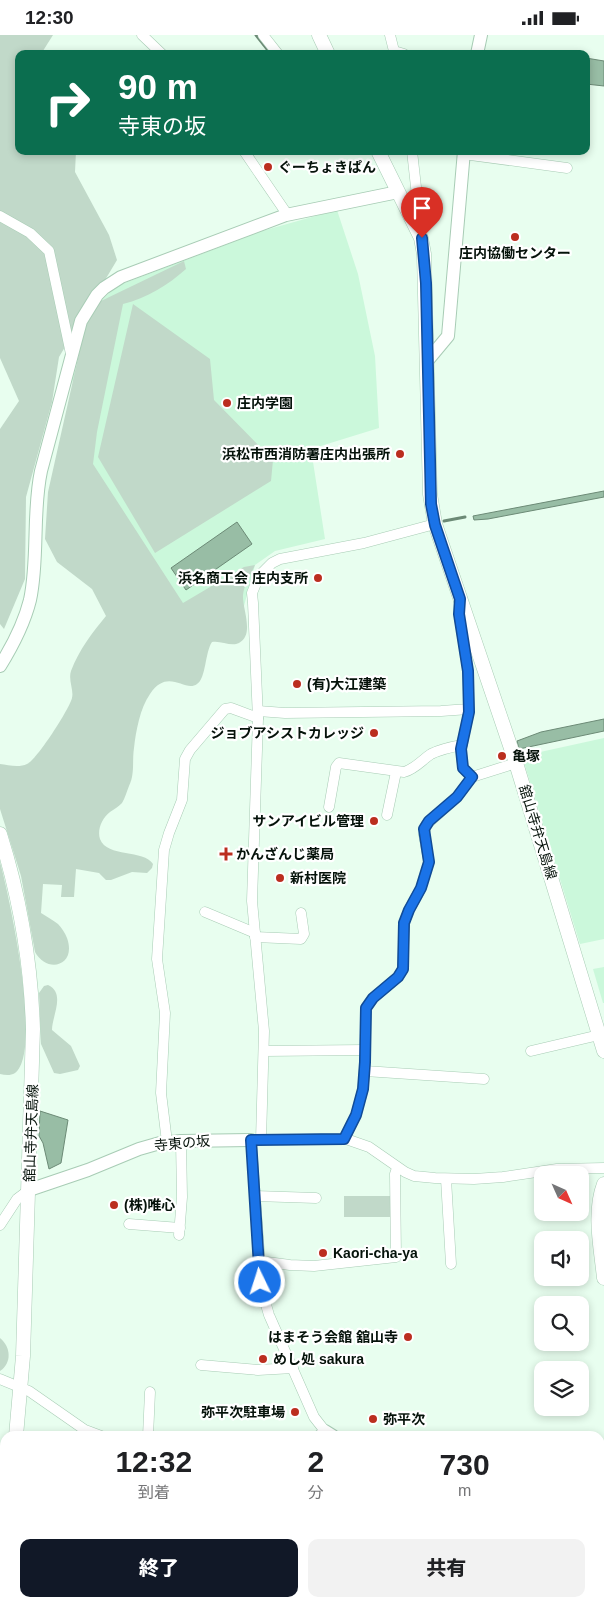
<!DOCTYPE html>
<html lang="ja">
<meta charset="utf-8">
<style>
:root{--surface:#fff;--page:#f2f2f2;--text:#202124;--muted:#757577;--accent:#111827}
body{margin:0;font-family:Helvetica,"Noto Sans JP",sans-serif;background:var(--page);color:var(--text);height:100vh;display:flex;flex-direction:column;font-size:19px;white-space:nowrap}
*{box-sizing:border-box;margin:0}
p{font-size:16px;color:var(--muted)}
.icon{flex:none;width:28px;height:28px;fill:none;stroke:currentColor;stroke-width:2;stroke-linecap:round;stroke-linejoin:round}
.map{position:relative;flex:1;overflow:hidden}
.details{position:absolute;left:0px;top:1396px;width:605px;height:176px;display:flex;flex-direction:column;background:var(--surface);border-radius:15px 15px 0 0;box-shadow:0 2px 8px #0003}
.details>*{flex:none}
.guide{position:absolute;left:15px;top:15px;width:575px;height:105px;border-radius:10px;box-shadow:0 2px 8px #0003;background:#0b6e4f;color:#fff;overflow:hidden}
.needle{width:32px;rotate:135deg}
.buttons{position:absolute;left:534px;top:1131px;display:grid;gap:10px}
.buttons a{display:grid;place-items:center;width:55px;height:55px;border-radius:10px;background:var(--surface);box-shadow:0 2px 8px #0003;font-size:25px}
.pin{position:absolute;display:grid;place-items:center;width:42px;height:42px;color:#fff;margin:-51px -21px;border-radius:50% 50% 50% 0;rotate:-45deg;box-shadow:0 0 5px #0007}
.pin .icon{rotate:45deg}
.me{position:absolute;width:55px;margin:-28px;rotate:356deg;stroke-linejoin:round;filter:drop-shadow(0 0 4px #0008)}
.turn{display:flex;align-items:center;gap:18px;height:105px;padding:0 20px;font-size:22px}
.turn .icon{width:65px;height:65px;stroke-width:2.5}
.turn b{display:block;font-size:35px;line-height:42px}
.eta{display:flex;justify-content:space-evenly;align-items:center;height:85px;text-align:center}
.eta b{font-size:30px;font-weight:800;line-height:35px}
.button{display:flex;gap:10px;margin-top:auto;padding:10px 20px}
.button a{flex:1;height:58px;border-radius:10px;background:var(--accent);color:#fff;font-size:20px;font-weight:800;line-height:58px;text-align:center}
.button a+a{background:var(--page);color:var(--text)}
.status{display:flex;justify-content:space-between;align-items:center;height:35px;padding:0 25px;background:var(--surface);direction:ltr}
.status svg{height:14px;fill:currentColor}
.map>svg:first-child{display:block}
</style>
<div class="status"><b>12:30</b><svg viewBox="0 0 49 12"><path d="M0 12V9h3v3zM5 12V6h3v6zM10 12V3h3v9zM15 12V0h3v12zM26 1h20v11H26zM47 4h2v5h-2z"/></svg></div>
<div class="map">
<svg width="604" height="1572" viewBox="0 0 604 1572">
<rect width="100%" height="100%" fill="#e8feef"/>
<!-- built -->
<g fill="#cbf8db">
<polygon points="337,175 358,239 375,321 379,393 311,414 325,504 275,516 255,530 244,571 164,574 85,414 72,344 101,266 117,251 262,196"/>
<polygon points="604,703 604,904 580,909 522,721"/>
<polygon points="604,932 604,968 603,968 593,934"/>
</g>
<!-- green -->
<g fill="#c1d9c9">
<polygon points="0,0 53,0 41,19 19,19 19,116 76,116 75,137 109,200 117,225 59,322 52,367 26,462 25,544 4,594 0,589 0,394 19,366 0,323"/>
<path d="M184,226L186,234C168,250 147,263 123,269L97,397L93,429L183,568L244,532L255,530C251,539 244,550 243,560C242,573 255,600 239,608C231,612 220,605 212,607C205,617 206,644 197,649C185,658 168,632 150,659C140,673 136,696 134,713C132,726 135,739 129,751C127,756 125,763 122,768C118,772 114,774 110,777C102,783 97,795 100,804C107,823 144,814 153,829L152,833L147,838L132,837L111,845H106L99,838L76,834L74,862H61L62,850L43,849L41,878C47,882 53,885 58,889C62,893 65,898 67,903C77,931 47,939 35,917L21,841L0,774V729C8,730 19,733 27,729C36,726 70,673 72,663C74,655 68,645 71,636C79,615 92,598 106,581L92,554L57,527L45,504L48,457L87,283L101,266Z"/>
<polygon points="133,269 210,324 214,365 273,425 271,446 155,518 98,422"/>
<path d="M0,827C9,860 43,1017 15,1038C10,1041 5,1040 0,1039Z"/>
<path d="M48,950C66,958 52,981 52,995L71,1011L80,1031L78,1035L60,1039L54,1038L41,1009L39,958L44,951Z"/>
<rect x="344" y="1161" width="48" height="21"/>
<path d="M0,1303C11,1312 12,1328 0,1336Z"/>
</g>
<!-- water -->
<g fill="#98bda5" stroke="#6c8a76">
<polygon points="586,23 604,26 604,51 586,49"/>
<polygon points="604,456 604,462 488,484 474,485 473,481"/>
<polygon points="237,487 252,509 186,555 171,533"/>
<polygon points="604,684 604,696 519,714 517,706 541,697"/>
<polygon points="40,1076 68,1085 61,1128 49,1134 43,1108 39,1101"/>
</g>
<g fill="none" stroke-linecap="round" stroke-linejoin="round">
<!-- stream -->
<g stroke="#6c8a76" stroke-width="3">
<polyline points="256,0 271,19"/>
<polyline points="444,486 465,482"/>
</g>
<!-- minor casing -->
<g stroke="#a8ccb5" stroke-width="11">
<g id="minor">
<polyline points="142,0 162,19"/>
<polyline points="263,0 278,19"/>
<polyline points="390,0 394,16 404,19"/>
<polyline points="244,116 287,179"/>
<polyline points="412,116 421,197"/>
<polyline points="463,119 567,133"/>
<polyline points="0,181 30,198 49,216 71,319"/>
<polyline points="460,572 459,579 468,636 469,677 461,714 463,733 472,742"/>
<polyline points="258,676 285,678 441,676 469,674"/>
<path d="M329,772L336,732L339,728L404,737C415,734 422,725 431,719C441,714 451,712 462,710"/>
<polyline points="387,780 396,737"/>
<polyline points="205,877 255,898"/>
<polyline points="255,902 301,904 304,899 301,878"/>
<polyline points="264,1016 365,1015"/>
<polyline points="531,1016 599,1000"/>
<polyline points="365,1036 484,1044"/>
<polyline points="344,1104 356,1080 363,1054 365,1027 366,973 373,963 398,942 403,934 404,888 409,875 421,853 429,827 424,800 426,790 457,762 472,742 516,728"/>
<polyline points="261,1105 264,996 252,866 258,684 253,568 252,558 259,541 272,528 280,524 364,508 435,489"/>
<polyline points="167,1107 161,1058 165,978 157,924 164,815 169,798 182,765 185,724 190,715 225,674 231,673 258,683"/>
<polyline points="446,1144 451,1229"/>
<polyline points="255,1161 316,1163"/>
<polyline points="129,1189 180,1193"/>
<polyline points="0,1190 17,1164 29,1155"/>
<polyline points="179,1200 182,1162 181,1106"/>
<polyline points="259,1226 290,1230 314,1231 396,1222 395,1139 397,1133"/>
<polyline points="201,1330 258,1335 293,1333"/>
<polyline points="0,1344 29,1356 85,1395 101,1401"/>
<polyline points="148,1401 150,1357"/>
<polyline points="318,1401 325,1396 314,1382 269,1280 262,1256 251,1105 346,1104 369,1112 405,1137 414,1141 435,1143 474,1144 503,1142 557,1134 604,1133"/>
<polyline points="600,1421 604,1421"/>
<polyline points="600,1552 604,1550"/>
<polyline points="328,1568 328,1572"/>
<polyline points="546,1568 550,1572 561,1568"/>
<polyline points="102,1572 103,1568"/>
<polyline points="184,1572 190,1568"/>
</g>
</g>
<!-- tertiary casing -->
<g stroke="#a8ccb5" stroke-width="14">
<g id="tertiary">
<polyline points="477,19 481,0"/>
<polyline points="428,325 448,301 464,116"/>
<path d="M0,631C13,610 24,589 30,565C39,523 32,478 41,436L81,286L97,260L104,253L121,242L286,180L398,157"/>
<polyline points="29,1155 88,1135 139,1114 160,1108 181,1106 251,1105"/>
<polyline points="325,1396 333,1401"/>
<polyline points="411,1568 412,1572"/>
</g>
</g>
<!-- secondary casing -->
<g stroke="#a8ccb5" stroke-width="15">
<g id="secondary">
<polyline points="319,0 328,19"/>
<polyline points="378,116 421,203 424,219 430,459 435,489 516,728 604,1016"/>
<path d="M0,799C20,863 31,927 33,994L23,1321L16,1401"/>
<path d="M604,1149C593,1178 601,1213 604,1243"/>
<polyline points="0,1482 5,1462"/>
</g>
</g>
<!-- minor -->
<use href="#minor" stroke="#fff" stroke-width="10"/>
<!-- tertiary -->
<use href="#tertiary" stroke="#fff" stroke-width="12"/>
<!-- secondary -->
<use href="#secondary" stroke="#fff" stroke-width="14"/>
</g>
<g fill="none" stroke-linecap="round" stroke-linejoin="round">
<!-- route casing -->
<g stroke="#114b97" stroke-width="12">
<polyline id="route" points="260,1247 251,1105 344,1104 356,1080 363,1054 365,1027 366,973 373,963 398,942 403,934 404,888 409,875 421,853 429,827 424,794 429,786 457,762 472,742 463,733 461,714 469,677 468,636 459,579 460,564 435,490 431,469 426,248 422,203"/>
</g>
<!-- route -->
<use href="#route" stroke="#1a73e8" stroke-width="9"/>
</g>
<!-- markers -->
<g fill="#bb2e1f" stroke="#fff" stroke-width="2">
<circle cx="268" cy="132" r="5"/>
<circle cx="515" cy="202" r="5"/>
<circle cx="227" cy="368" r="5"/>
<circle cx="400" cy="419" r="5"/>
<circle cx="318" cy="543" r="5"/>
<circle cx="297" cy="649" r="5"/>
<circle cx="374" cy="698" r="5"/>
<circle cx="502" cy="721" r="5"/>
<circle cx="374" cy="786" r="5"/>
<path d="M223.5 811.5h5v5h5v5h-5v5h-5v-5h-5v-5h5z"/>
<circle cx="280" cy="843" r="5"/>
<circle cx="114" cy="1170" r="5"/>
<circle cx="323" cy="1218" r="5"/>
<circle cx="408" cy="1302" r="5"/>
<circle cx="263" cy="1324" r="5"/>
<circle cx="295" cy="1377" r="5"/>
<circle cx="373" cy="1384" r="5"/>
</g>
<g text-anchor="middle" stroke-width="4.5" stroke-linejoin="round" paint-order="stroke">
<!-- poi labels -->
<g font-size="14" font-weight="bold" fill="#05120a" stroke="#fff" text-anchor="start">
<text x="278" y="137">ぐーちょきぱん</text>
<text x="515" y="223" text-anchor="middle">庄内協働センター</text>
<text x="237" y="373">庄内学園</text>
<text x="390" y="424" text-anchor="end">浜松市西消防署庄内出張所</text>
<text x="308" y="548" text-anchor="end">浜名商工会 庄内支所</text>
<text x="307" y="654">(有)大江建築</text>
<text x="364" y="703" text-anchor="end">ジョブアシストカレッジ</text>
<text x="512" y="726">亀塚</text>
<text x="364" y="791" text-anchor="end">サンアイビル管理</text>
<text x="236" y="824">かんざんじ薬局</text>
<text x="290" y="848">新村医院</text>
<text x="124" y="1175">(株)唯心</text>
<text x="333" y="1223">Kaori-cha-ya</text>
<text x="398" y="1307" text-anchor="end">はまそう会館 舘山寺</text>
<text x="273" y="1329">めし処 sakura</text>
<text x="285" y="1382" text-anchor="end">弥平次駐車場</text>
<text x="383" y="1389">弥平次</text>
</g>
<!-- street labels -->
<g font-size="14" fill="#05120a" stroke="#fff">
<text transform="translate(538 797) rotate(73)" y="5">舘山寺弁天島線</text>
<text transform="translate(31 1098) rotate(-88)" y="5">舘山寺弁天島線</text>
<text transform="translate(182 1108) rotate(-5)" y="5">寺東の坂</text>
</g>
</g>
</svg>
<div class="buttons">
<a><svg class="needle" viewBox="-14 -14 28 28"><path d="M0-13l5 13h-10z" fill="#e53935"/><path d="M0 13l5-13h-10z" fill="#757577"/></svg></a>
<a><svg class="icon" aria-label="sound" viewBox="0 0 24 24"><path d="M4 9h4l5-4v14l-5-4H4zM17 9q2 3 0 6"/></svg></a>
<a><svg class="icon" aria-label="search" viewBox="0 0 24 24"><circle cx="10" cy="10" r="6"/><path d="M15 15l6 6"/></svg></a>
<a><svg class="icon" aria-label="layers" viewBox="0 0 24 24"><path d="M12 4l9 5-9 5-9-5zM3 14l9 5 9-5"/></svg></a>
</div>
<div class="pin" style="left:422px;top:203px;background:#d93025"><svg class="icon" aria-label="arrive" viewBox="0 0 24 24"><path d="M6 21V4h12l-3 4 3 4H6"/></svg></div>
<svg class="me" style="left:260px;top:1247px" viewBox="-20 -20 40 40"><circle r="17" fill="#1a73e8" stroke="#fff" stroke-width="3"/><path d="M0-11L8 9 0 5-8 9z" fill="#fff"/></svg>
<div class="guide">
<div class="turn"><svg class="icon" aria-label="right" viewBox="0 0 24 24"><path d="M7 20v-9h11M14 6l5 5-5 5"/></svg><div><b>90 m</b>寺東の坂</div></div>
</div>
<section class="details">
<div class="eta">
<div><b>12:32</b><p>到着</p></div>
<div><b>2</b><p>分</p></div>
<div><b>730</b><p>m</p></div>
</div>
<div class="button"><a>終了</a><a>共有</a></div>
</section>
</div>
